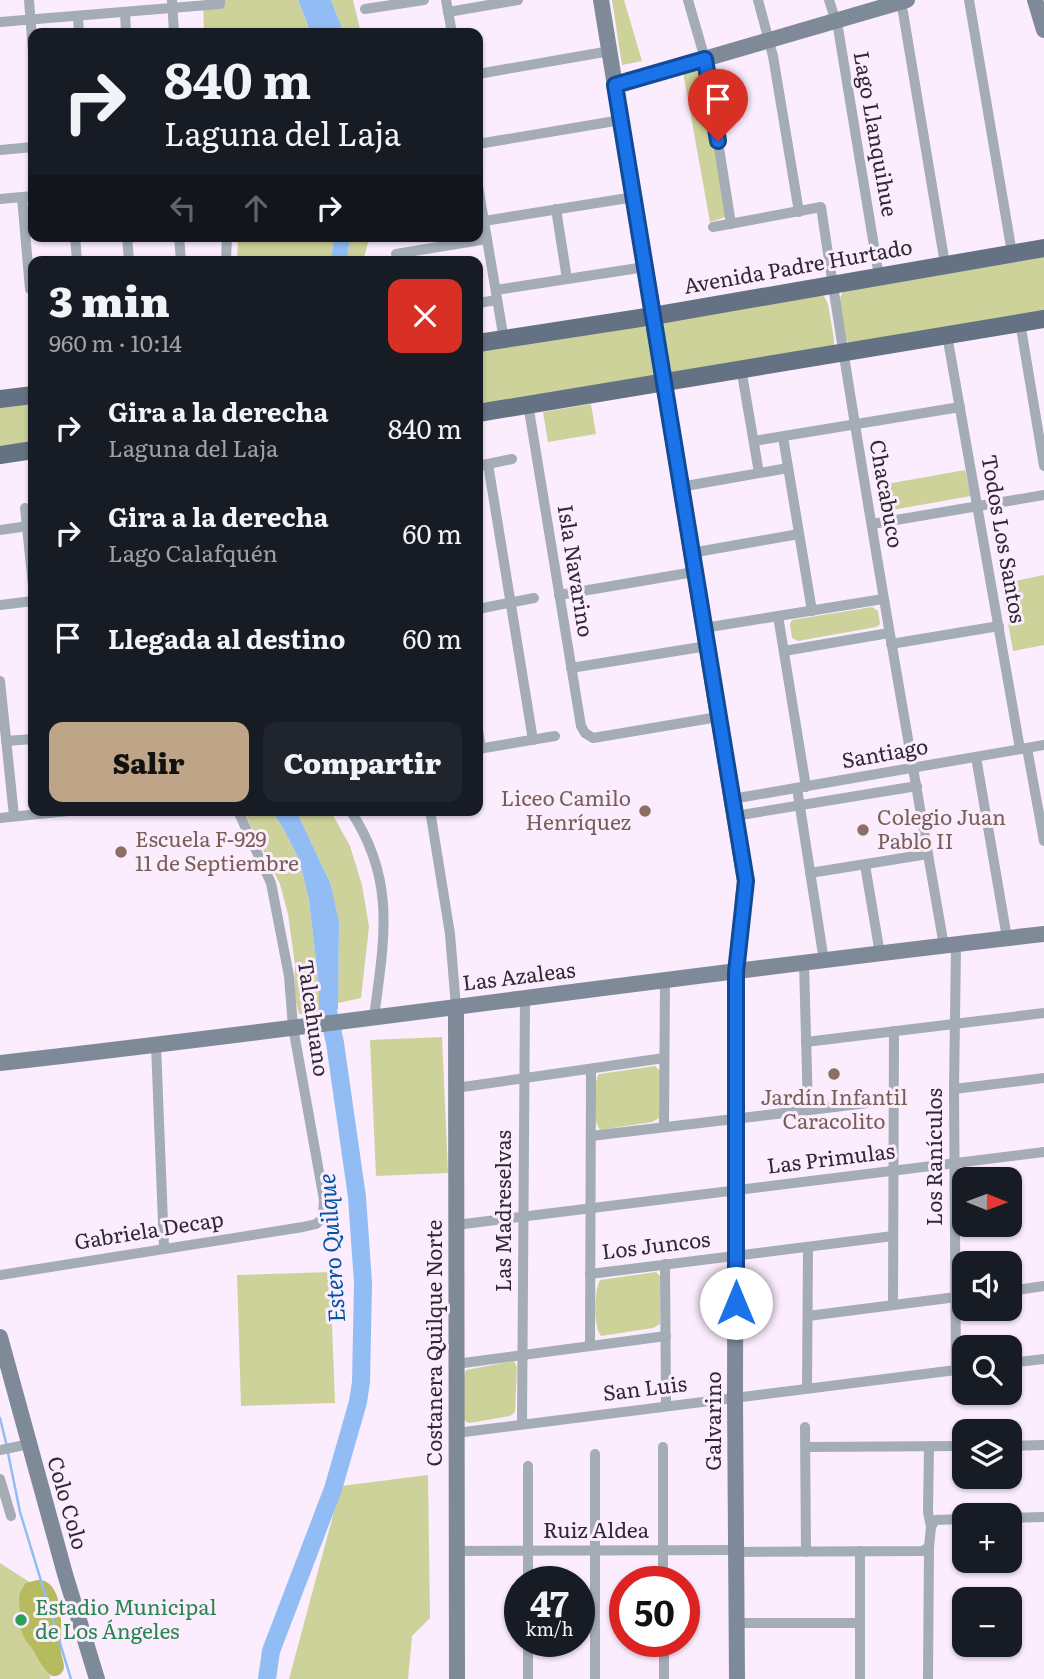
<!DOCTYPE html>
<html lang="es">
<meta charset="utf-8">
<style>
:root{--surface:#171b24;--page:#20242c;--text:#f1f3f6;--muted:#9ea1a6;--accent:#bfa588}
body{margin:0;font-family:Literata,serif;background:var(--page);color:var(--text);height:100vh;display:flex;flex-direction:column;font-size:26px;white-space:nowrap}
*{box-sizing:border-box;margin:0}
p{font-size:23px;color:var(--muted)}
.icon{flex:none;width:38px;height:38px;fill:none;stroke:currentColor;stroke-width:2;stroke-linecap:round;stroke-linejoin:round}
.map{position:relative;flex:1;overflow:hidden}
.sheet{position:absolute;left:28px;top:256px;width:455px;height:560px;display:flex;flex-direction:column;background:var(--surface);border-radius:14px;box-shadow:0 2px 5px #0004}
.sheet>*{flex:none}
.hud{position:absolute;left:28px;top:28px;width:455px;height:214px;border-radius:14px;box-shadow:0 2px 5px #0004;background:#171b24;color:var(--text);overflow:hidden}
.needle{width:46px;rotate:91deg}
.controls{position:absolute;left:952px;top:1167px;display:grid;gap:14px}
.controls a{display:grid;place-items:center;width:70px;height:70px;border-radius:14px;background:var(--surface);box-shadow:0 2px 5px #0004;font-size:35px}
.speed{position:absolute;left:504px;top:1566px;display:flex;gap:14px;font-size:35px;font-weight:700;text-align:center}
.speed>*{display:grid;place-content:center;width:91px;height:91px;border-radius:50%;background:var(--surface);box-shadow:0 2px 5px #0004;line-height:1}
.speed small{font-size:18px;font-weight:400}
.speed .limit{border:10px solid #d22;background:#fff;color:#111}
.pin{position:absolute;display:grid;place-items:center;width:60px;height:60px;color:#fff;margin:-72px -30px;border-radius:50% 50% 50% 0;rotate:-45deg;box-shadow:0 0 7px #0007}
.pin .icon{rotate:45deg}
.me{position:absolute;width:77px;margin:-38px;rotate:0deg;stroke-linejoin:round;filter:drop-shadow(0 0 5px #0008)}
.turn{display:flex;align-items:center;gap:24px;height:147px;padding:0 21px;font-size:32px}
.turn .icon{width:91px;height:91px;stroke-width:2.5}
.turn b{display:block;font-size:49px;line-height:60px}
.lanes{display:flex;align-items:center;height:66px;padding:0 21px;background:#0003;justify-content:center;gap:35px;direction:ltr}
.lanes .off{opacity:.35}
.round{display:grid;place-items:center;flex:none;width:74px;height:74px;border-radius:14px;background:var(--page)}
.headline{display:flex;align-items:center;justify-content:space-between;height:119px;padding:0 21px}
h1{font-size:42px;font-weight:800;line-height:52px}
.cta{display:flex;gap:14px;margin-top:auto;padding:14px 21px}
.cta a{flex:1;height:80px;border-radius:14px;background:var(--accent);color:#111;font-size:28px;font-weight:800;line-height:80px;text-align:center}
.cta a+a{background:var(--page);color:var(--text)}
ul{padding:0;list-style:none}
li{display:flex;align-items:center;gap:21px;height:105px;padding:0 21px}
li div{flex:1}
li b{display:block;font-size:26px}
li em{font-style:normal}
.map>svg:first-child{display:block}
</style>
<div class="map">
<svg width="1044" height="1679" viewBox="0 0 1044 1679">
<rect width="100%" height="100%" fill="#fbecfe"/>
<!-- green -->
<g fill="#cdd29a">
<polygon points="203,0 298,0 311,33 204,33"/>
<polygon points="331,0 353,0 361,33 344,33"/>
<polygon points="612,0 624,0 642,61 622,65"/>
<polygon points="702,64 726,217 710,222 683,72"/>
<polygon points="238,236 334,236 334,238 331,261 237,261"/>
<polygon points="350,236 370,236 363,261 347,261"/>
<polygon points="1044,257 1044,315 853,344 848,342 846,338 839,300 843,292"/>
<polygon points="817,295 824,296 828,304 834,339 834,344 831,348 670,373 660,326 664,321"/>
<polygon points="640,324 649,330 655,373 652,377 478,408 478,349"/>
<polygon points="33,404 33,447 0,450 0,408"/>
<polygon points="591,404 596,434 548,442 543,412"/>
<polygon points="965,470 971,496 886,511 881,485"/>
<polygon points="1044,575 1044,645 1013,651 1001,584"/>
<polygon points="872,607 878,611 880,624 876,627 798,641 792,638 790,624 792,620"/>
<polygon points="243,810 271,810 283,828 299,859 309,900 322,1014 299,1014 294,993 295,965 288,914 280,884"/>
<polygon points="296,810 330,810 350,846 362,885 369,927 361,998 338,1003 339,921 331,885"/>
<polygon points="442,1037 448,1173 376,1176 370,1040"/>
<path d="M655,1066L660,1071L659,1118L652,1122L600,1130C592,1120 592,1085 599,1074Z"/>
<polygon points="330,1272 335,1403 241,1406 237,1275"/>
<path d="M656,1272L661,1277L660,1324L653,1328L601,1336C593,1326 594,1291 600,1280Z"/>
<polygon points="514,1361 517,1367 515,1412 510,1416 469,1423 463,1420 462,1381 466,1370"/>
<polygon points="428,1475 430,1618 412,1636 408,1679 289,1679 341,1486"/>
<polygon points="0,1563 34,1585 52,1654 50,1679 0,1679"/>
</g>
<!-- forest -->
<path fill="#b6bb60" d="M37,1580C66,1579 61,1632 61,1651C61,1657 67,1667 62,1672C60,1676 56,1676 52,1676C43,1669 39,1660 33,1650C31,1646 28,1644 26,1641C23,1636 19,1625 19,1620C19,1618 20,1616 20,1614C20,1601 16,1595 26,1583Z"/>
<!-- water -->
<g fill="#91bdf4">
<polygon points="298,0 331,0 344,33 311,33"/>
<polygon points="334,236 350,236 347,261 331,261"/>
<polygon points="271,810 296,810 331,885 339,921 338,1009 322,1014 309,900 299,859 283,828"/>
</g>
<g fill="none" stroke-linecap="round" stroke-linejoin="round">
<!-- stream -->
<g stroke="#91bdf4" stroke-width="2.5">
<polyline points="0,1418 7,1447"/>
<polyline points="8,1453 20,1512 71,1679"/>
</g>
<!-- river -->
<polyline stroke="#91bdf4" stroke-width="18" points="267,1679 271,1651 333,1489 358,1402 361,1382 363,1283 357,1197 335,1043 328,1011 328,990"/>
<!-- street -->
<g stroke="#a4acb6" stroke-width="10">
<polyline points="29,0 33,51"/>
<polyline points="172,0 174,33"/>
<polyline points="446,0 452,33"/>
<polyline points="688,0 705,59 731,224"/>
<polyline points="758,0 773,56 799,212"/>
<polyline points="829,0 838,28 879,276"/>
<polyline points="899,0 903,12 945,264"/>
<polyline points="969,0 1012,253"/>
<polyline points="365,9 424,0"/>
<polyline points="125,12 126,33"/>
<polyline points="448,12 518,0"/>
<polyline points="78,16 79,33"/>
<polyline points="0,22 220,4 220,0"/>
<polyline points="478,74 610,51"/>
<polyline points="478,144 621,120"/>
<polyline points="0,150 33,147"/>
<polyline points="478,186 504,340"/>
<polyline points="22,197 30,289"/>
<polyline points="0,199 33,196"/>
<polyline points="556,209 567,279"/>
<polyline points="484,221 634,197"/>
<path d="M713,227L821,207C858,454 901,700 944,946"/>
<polyline points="75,236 77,261"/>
<polyline points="127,236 129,261"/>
<polyline points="179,236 181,261"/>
<polyline points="396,254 487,239"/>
<polyline points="226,261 227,236"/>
<polyline points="496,290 645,267"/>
<polyline points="478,303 497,300"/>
<polyline points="1020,322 1044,466"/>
<polyline points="947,335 1020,749"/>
<polyline points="741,368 759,473"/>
<polyline points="528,404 581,726 585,733 593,738 718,717"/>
<polyline points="783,437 812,611"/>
<polyline points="754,441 960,407"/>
<polyline points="488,464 533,740"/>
<polyline points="478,466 512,459"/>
<polyline points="680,487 788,468"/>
<polyline points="25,508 33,585"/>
<polyline points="872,524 1044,495"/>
<polyline points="0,530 28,526"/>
<polyline points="691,553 799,534"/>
<polyline points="559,595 694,572"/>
<polyline points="0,605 33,601"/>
<polyline points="478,609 534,598"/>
<polyline points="778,616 806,787"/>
<polyline points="704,628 883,599"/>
<polyline points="891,644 999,626"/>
<polyline points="784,651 889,633"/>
<polyline points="571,668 707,646"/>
<polyline points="0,681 14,816"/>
<polyline points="478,730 481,749"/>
<polyline points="6,741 33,739"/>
<polyline points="1027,748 1044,841"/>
<polyline points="478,749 555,736"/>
<polyline points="976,757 1007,938"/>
<polyline points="797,788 824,961"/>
<polyline points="732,799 1044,745"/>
<path d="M350,810C397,880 384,940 374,1017"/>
<polyline points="430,810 450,934 456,1007"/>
<polyline points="735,816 917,786"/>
<polyline points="0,818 78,810"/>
<polyline points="865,865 880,954"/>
<polyline points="810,873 928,854"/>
<polyline points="804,964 808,1110"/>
<polyline points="806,1042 1044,1013"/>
<polyline points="156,1045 164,1248"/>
<polyline points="456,1088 664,1058"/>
<polyline points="954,1089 1044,1078"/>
<polyline points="664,1127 665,981"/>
<polyline points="591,1136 893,1100"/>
<polyline points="456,1225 1044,1152"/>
<polyline points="665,1264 666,1406"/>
<polyline points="590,1274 893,1236"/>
<polyline points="0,1275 303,1227 316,1224 323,1218 324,1200 293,1027 289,976 271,883 238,811 235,810"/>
<polyline points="1010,1291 1044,1286"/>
<polyline points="893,1305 894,1031"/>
<polyline points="808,1316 964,1296"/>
<polyline points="590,1346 591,1069"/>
<polyline points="1010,1363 1044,1359"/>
<polyline points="456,1364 666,1336"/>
<polyline points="956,1370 954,1089 956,945"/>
<polyline points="807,1388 808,1247"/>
<polyline points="522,1424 525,998"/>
<polyline points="805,1427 806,1552"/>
<polyline points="456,1433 964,1369"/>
<polyline points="929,1446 928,1512 931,1527"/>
<polyline points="1010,1446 1044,1445"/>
<polyline points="806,1447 964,1446"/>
<polyline points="0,1450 29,1444"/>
<polyline points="0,1479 11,1516"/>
<polyline points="1010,1518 1044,1517"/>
<polyline points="456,1551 736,1550"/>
<polyline points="860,1551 860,1679"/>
<polyline points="736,1552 923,1551 929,1547 931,1527 935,1520 964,1519"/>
<polyline points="528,1582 528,1466"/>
<polyline points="663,1582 663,1447"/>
<polyline points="737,1623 860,1623"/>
<polyline points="664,1642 664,1679"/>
<polyline points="528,1679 528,1642"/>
<polyline points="595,1679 595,1454"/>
<polyline points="928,1679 929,1547"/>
</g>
<!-- secondary -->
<g stroke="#7f8a98" stroke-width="16">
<polyline points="601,0 745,881 736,972 735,1398 737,1679"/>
<polyline points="1035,0 1044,30"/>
<polyline points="615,85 907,0"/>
<polyline points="456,1007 457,1679"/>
<path d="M0,1063C348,1024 696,973 1044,934"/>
<polyline points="0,1337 65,1574 97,1679"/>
</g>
<!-- primary -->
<g stroke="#647283" stroke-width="18">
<polyline points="478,343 653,316 1044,248"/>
<polyline points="0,399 33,395"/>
<polyline points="478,413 1044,319"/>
<polyline points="0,455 33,450"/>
</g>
</g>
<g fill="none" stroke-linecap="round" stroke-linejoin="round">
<!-- route casing -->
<g stroke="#114b97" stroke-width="18">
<polyline id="route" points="718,141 705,59 615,85 746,881 736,972 736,1303"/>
</g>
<!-- route -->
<use href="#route" stroke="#1a73e8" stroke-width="12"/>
</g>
<!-- markers -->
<g fill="#8d6e63" stroke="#fbecfe" stroke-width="2.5">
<circle cx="645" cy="811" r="7"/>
<circle cx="863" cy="830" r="7"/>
<circle cx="121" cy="852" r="7"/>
<circle cx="834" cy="1074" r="7"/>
</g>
<circle fill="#2e9e5b" stroke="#fbecfe" stroke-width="2.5" cx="21" cy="1620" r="7"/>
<g text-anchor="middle" stroke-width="6" stroke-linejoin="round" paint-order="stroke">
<!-- street labels -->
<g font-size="21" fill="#302931" stroke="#fbecfe">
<text transform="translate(875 134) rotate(80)" y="7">Lago Llanquihue</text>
<text transform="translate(798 267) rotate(-10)" y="7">Avenida Padre Hurtado</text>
<text transform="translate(886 494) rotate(80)" y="7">Chacabuco</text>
<text transform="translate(1003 539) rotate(80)" y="7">Todos Los Santos</text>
<text transform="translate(575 571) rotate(81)" y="7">Isla Navarino</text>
<text transform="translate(885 754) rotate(-10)" y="7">Santiago</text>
<text transform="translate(519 977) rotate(-7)" y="7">Las Azaleas</text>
<text transform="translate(313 1018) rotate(82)" y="7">Talcahuano</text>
<text transform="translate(935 1157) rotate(-90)" y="7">Los Ranículos</text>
<text transform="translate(831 1159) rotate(-7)" y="7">Las Primulas</text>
<text transform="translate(504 1211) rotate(-90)" y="7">Las Madreselvas</text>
<text transform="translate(149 1231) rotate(-9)" y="7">Gabriela Decap</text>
<text transform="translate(656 1246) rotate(-7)" y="7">Los Juncos</text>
<text transform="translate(435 1343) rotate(-90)" y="7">Costanera Quilque Norte</text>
<text transform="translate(645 1389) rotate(-7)" y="7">San Luis</text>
<text transform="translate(714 1421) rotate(-90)" y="7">Galvarino</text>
<text transform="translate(67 1503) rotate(74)" y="7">Colo Colo</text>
<text x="596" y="1538">Ruiz Aldea</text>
</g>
<!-- education labels -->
<g font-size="21" fill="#785e54" stroke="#fbecfe" text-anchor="start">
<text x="631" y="806" text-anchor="end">Liceo Camilo<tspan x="631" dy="24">Henríquez</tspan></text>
<text x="877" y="825">Colegio Juan<tspan x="877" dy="24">Pablo II</tspan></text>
<text x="135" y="847">Escuela F-929<tspan x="135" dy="24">11 de Septiembre</tspan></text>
<text x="834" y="1105" text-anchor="middle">Jardín Infantil<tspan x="834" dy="24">Caracolito</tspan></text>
</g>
<!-- leisure labels -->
<g font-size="21" fill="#27864d" stroke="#fbecfe" text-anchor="start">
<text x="35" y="1615">Estadio Municipal<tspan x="35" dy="24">de Los Ángeles</tspan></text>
</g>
<!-- water labels -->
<g font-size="23" font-style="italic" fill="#0054a3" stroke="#fbecfe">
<text transform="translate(332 1248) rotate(-94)" y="8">Estero Quilque</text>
</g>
</g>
</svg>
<div class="controls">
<a><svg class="needle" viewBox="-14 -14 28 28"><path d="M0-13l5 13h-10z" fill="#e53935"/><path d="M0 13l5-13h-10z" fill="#9ea1a6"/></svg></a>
<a><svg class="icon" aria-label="sound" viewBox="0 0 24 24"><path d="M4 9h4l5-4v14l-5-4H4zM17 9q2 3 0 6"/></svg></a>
<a><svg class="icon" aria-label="search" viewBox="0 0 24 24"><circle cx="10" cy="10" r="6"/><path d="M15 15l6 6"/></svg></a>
<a><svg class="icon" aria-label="layers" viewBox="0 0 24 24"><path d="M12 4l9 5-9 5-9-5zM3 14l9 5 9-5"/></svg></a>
<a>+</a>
<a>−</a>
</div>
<div class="speed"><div>47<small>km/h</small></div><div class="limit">50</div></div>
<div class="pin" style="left:718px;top:141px;background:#d93025"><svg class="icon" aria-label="arrive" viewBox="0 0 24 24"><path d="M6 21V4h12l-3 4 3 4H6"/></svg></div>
<svg class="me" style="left:736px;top:1303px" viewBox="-20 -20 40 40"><circle r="19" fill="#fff"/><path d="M0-13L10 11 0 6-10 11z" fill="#1a73e8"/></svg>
<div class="hud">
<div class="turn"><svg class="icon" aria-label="right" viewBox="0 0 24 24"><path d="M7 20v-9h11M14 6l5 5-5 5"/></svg><div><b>840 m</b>Laguna del Laja</div></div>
<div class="lanes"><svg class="icon off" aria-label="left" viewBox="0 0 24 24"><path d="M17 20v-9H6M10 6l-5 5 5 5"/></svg><svg class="icon off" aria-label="ahead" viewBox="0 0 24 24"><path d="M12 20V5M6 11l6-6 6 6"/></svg><svg class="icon" aria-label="right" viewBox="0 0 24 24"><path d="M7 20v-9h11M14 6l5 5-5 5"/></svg></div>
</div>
<section class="sheet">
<div class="headline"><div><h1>3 min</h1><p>960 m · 10:14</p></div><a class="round" style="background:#d93025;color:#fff"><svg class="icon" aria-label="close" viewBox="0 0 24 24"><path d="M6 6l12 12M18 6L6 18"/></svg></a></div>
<ul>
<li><svg class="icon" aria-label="right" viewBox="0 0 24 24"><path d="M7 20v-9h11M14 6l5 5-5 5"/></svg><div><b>Gira a la derecha</b><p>Laguna del Laja</p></div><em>840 m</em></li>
<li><svg class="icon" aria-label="right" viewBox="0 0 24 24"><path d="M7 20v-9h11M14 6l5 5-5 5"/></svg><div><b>Gira a la derecha</b><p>Lago Calafquén</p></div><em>60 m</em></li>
<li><svg class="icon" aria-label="arrive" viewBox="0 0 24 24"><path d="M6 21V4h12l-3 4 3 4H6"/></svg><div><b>Llegada al destino</b></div><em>60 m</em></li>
</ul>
<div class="cta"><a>Salir</a><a>Compartir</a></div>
</section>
</div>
